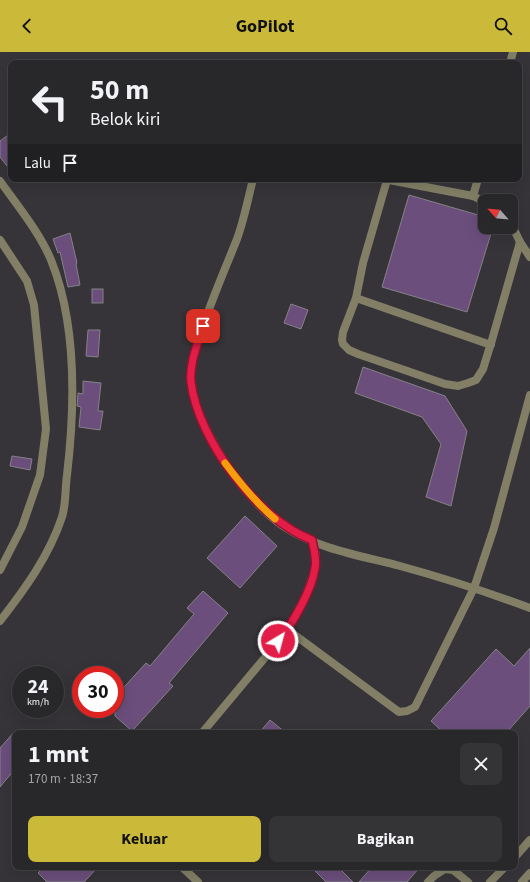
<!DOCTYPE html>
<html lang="id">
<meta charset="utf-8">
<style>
:root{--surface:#28272a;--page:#343336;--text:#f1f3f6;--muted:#a5a5a8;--line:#444447;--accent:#cbba39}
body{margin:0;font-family:"Source Sans 3",sans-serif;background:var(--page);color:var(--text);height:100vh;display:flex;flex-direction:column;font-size:15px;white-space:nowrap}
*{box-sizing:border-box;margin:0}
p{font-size:13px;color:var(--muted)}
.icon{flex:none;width:22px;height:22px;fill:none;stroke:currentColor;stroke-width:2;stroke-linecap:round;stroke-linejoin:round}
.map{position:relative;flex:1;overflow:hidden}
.sheet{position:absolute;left:12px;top:678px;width:506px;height:140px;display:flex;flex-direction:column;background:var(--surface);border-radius:8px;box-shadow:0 4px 16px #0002,0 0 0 1px var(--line)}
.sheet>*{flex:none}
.top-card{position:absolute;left:8px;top:8px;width:514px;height:122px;border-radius:8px;box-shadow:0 4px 16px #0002,0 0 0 1px var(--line);background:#28272a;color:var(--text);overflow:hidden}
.needle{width:26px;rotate:297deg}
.controls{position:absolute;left:478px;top:142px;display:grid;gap:8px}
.controls a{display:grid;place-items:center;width:40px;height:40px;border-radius:8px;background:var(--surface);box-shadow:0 4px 16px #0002,0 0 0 1px var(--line);font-size:20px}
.speed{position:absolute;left:12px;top:614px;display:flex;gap:8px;font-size:20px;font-weight:700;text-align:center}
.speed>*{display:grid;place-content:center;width:52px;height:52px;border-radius:50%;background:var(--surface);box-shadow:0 4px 16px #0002,0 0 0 1px var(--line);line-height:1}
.speed small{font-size:10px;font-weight:400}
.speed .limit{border:6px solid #d22;background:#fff;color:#111}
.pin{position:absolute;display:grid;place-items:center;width:34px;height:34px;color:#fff;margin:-17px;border-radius:8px;box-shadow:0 2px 6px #0006}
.me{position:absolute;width:44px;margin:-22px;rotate:37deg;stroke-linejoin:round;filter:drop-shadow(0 0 3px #0008)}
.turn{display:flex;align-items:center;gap:14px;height:84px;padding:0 16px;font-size:18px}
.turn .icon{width:52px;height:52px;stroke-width:2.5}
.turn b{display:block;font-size:28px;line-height:34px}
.then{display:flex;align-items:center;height:38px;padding:0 16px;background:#0003;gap:8px;font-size:15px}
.round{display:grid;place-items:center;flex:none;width:42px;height:42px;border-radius:8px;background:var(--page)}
.head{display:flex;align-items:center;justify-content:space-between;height:68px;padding:0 16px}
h1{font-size:24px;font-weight:700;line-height:30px}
.action{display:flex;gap:8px;margin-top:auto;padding:8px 16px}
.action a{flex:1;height:46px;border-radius:8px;background:var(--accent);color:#111;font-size:16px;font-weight:700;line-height:46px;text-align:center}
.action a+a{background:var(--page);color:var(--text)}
header{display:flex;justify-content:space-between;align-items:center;height:52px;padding:0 16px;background:var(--accent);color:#111;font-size:18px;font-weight:700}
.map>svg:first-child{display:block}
</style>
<header><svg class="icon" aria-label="back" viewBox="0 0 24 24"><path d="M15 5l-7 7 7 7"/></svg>GoPilot<svg class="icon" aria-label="search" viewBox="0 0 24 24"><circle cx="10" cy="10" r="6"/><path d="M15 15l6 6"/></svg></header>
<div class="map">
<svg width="530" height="830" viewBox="0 0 530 830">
<rect width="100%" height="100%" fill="#363438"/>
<!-- building -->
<g fill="#6b4e7c" stroke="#858287">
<polygon points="11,81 11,119 0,105 0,89"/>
<polygon points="409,143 485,165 485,175 493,175 467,260 382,235"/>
<polygon points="70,181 77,211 76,212 80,233 68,235 60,200 58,201 53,187"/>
<rect x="92" y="237" width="11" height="14"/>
<polygon points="291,252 308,258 301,277 284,271"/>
<polygon points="88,278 100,278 98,305 86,304"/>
<polygon points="363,315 445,344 467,379 451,454 426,445 441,392 422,365 355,341"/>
<polygon points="83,329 101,331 98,359 103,359 100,378 79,375 81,355 77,354 78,342 78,341 83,342"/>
<polygon points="12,404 32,407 30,418 10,414"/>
<polygon points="245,464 277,494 240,536 207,506"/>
<polygon points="203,539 228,561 169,631 173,634 132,679 115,664 115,645 146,611 150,614 194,562 187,556"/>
<polygon points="530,596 530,654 506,681 444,681 431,669 496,597 514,614"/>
<polygon points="270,668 286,681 259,681"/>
<polygon points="15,679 15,717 0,735 0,696"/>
<polygon points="44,815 98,815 84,830 47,830 38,821"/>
<polygon points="311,815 338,815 353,830 326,830"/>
<polygon points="372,815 420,815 407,830 359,830"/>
</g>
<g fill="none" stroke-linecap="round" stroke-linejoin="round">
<!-- service -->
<polyline stroke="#827f66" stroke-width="8" points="428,830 434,824 445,817 453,818 468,830"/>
<!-- minor -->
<g stroke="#827f66" stroke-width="8">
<polyline points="510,11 513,0"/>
<path d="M253,127C248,147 244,168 237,187C224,220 209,253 199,287C195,300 190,315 191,329C192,351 205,376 216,395C232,424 256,455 283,474C317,497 362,504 400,514C444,526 487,540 530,556"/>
<polyline points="384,127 473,144 485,150"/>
<polyline points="387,128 363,211 356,246 343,280 342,288 343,292 349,298 358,302 445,332 458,334 468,331 476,328 483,317 492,288 520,190"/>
<path d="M0,129C17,153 40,181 51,208C77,272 75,355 67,423C65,437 66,453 62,465C49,504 25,537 0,569"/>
<polyline points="473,144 478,127"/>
<polyline points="511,171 520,190 530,205"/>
<polyline points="0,188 27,229 34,253 46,377 40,423 22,475 0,518"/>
<polyline points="356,246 491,293"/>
<polyline points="288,578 399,660 407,659 415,655 474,536 494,476 530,343"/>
<polyline points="202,681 288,578 306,543 315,517 316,503 312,488"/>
<polyline points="515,805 530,788"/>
<polyline points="182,815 198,830"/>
<polyline points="490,830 505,815"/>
<polyline points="522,830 530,821"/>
</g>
</g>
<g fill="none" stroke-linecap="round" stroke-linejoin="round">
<!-- route casing -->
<g stroke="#92132f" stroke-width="10">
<path id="route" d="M203,274C198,291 189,312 191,330C198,388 258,468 312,488C314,498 317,507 315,516C312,538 292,573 278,589"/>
</g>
<!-- route -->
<use href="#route" stroke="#e11d48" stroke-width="7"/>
<!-- slow -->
<path stroke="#f59e0b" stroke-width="7" d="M225,411C240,431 256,451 275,467"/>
</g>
</svg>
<div class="controls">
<a><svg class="needle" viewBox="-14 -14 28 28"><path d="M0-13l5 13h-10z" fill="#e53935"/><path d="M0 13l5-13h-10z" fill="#a5a5a8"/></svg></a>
</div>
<div class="speed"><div>24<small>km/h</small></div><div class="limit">30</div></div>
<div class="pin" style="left:203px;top:274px;background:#d93025"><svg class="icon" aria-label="arrive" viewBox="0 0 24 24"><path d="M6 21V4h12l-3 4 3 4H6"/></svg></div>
<svg class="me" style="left:278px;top:589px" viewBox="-20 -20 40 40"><circle r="17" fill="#e11d48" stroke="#fff" stroke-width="3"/><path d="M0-11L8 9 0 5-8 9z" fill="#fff"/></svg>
<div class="top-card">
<div class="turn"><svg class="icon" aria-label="left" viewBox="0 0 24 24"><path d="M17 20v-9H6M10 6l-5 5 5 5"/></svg><div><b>50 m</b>Belok kiri</div></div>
<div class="then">Lalu<svg class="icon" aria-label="arrive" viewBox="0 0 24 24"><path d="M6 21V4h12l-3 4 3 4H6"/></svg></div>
</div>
<section class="sheet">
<div class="head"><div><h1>1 mnt</h1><p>170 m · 18:37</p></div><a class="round"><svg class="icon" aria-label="close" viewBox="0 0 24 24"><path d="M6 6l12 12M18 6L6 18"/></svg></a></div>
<div class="action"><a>Keluar</a><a>Bagikan</a></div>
</section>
</div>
